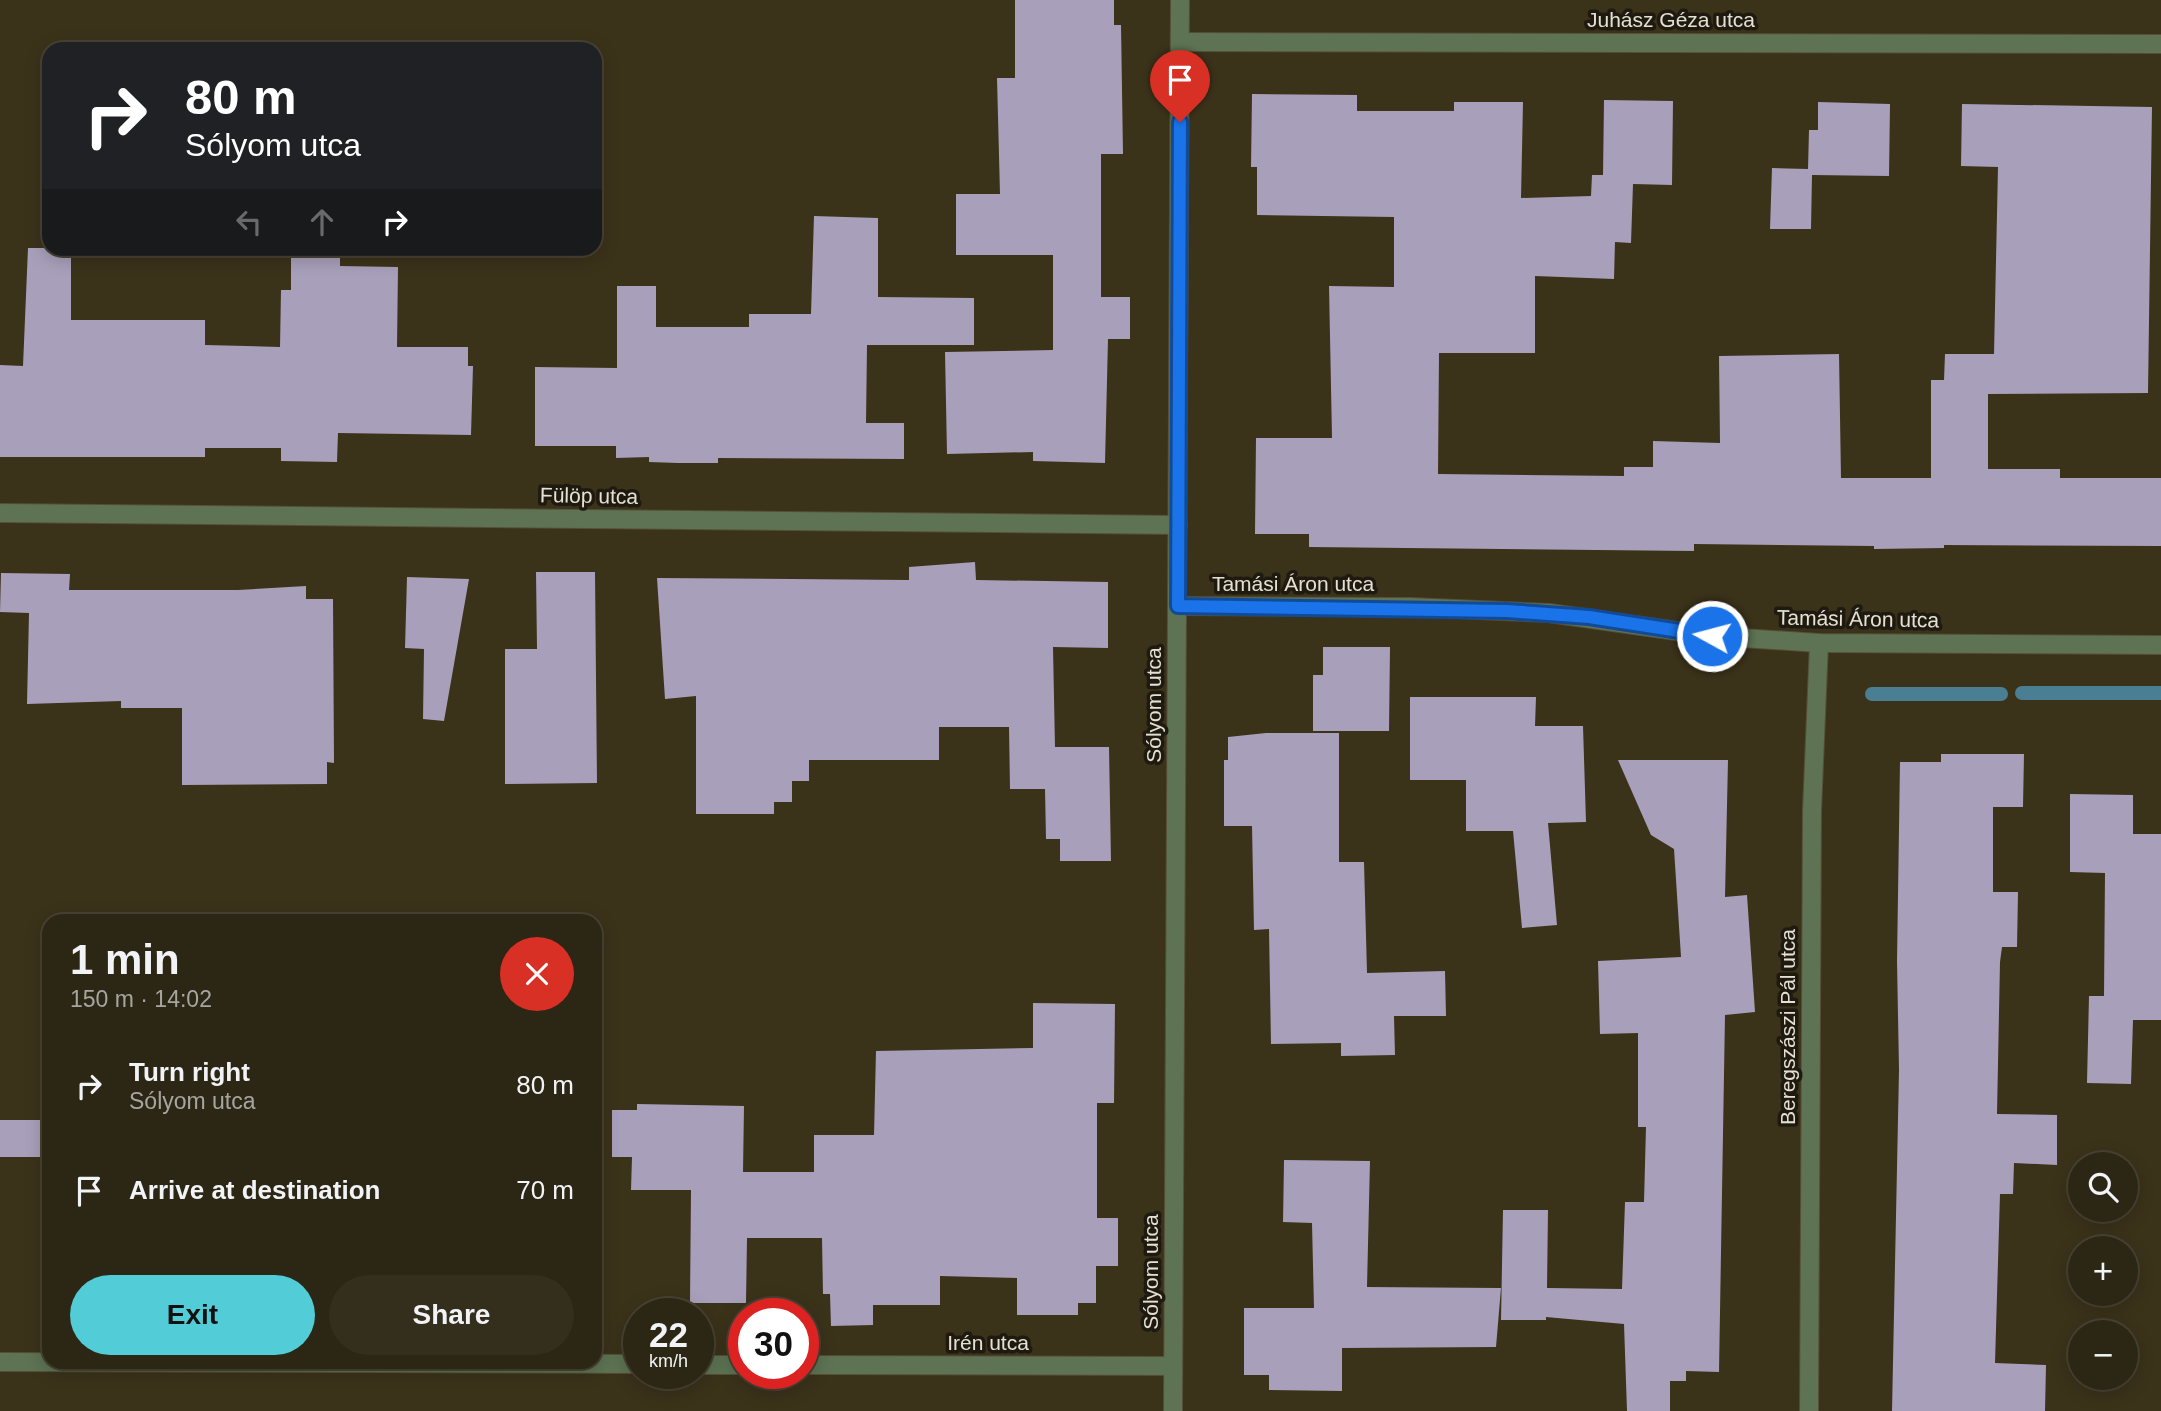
<!DOCTYPE html>
<meta charset="utf-8">
<style>
:root{--surface:#2c2614;--page:#342e1d;--text:#f1f3f6;--muted:#a6a5a0;--line:#484334;--accent:#52ccd6}
body{margin:0;font-family:Helvetica,sans-serif;background:var(--page);color:var(--text);height:100vh;display:flex;flex-direction:column;font-size:26px;white-space:nowrap}
*{box-sizing:border-box;margin:0}
p{font-size:23px;color:var(--muted)}
.icon{flex:none;width:38px;height:38px;fill:none;stroke:currentColor;stroke-width:2;stroke-linecap:round;stroke-linejoin:round}
.map{position:relative;flex:1;overflow:hidden}
.details{position:absolute;left:42px;top:914px;width:560px;height:455px;display:flex;flex-direction:column;background:var(--surface);border-radius:21px;box-shadow:0 4px 18px #0003,0 0 0 2px var(--line)}
.details>*{flex:none}
.hud{position:absolute;left:42px;top:42px;width:560px;height:214px;border-radius:21px;box-shadow:0 4px 18px #0003,0 0 0 2px var(--line);background:#202124;color:#fff;overflow:hidden}
.buttons{position:absolute;left:2068px;top:1152px;display:grid;gap:14px}
.buttons a{display:grid;place-items:center;width:70px;height:70px;border-radius:50%;background:var(--surface);box-shadow:0 4px 18px #0003,0 0 0 2px var(--line);font-size:35px}
.speed{position:absolute;left:623px;top:1298px;display:flex;gap:14px;font-size:35px;font-weight:700;text-align:center}
.speed>*{display:grid;place-content:center;width:91px;height:91px;border-radius:50%;background:var(--surface);box-shadow:0 4px 18px #0003,0 0 0 2px var(--line);line-height:1}
.speed small{font-size:18px;font-weight:400}
.speed .limit{border:10px solid #d22;background:#fff;color:#111}
.pin{position:absolute;display:grid;place-items:center;width:60px;height:60px;color:#fff;margin:-72px -30px;border-radius:50% 50% 50% 0;rotate:-45deg;box-shadow:0 0 7px #0007}
.pin .icon{rotate:45deg}
.me{position:absolute;width:77px;margin:-38px;rotate:277deg;stroke-linejoin:round;filter:drop-shadow(0 0 5px #0008)}
.turn{display:flex;align-items:center;gap:24px;height:147px;padding:0 28px;font-size:32px}
.turn .icon{width:91px;height:91px;stroke-width:2.5}
.turn b{display:block;font-size:49px;line-height:60px}
.lanes{display:flex;align-items:center;height:66px;padding:0 28px;background:#0003;justify-content:center;gap:35px;direction:ltr}
.lanes .off{opacity:.35}
.round{display:grid;place-items:center;flex:none;width:74px;height:74px;border-radius:37px;background:var(--page)}
.headline{display:flex;align-items:center;justify-content:space-between;height:119px;padding:0 28px}
h1{font-size:42px;font-weight:700;line-height:52px}
.button{display:flex;gap:14px;margin-top:auto;padding:14px 28px}
.button a{flex:1;height:80px;border-radius:42px;background:var(--accent);color:#111;font-size:28px;font-weight:700;line-height:80px;text-align:center}
.button a+a{background:var(--page);color:var(--text)}
ul{padding:0;list-style:none}
li{display:flex;align-items:center;gap:21px;height:105px;padding:0 28px}
li div{flex:1}
li b{display:block;font-size:26px}
li em{font-style:normal}
.map>svg:first-child{display:block}
</style>
<div class="map">
<svg width="2161" height="1411" viewBox="0 0 2161 1411">
<rect width="100%" height="100%" fill="#3b321a"/>
<g fill="none" stroke-linecap="round" stroke-linejoin="round">
<!-- stream -->
<g stroke="#4a7e92" stroke-width="14">
<polyline points="2022,693 2161,693"/>
<polyline points="1872,694 2001,694"/>
</g>
</g>
<!-- building -->
<g fill="#a89fba">
<polygon points="1015,0 1114,0 1114,25 1121,25 1123,154 1101,154 1101,297 1130,297 1130,339 1108,339 1105,463 1033,461 1033,452 947,454 945,352 1053,350 1053,255 956,255 956,194 1000,194 997,78 1015,78"/>
<polygon points="1252,94 1357,95 1357,111 1454,111 1454,102 1523,102 1521,198 1591,196 1592,175 1603,175 1604,100 1673,101 1672,185 1633,184 1631,243 1615,242 1614,279 1535,276 1535,353 1439,353 1438,474 1624,476 1624,467 1653,467 1653,441 1720,443 1719,356 1839,354 1841,478 1931,478 1931,380 1944,380 1945,354 1994,354 1998,167 1961,166 1962,104 2152,107 2148,393 1988,394 1988,469 2060,469 2060,478 2161,478 2161,546 1944,545 1944,548 1874,549 1874,546 1694,544 1694,551 1309,547 1309,534 1255,534 1256,438 1332,438 1329,286 1394,287 1394,217 1257,215 1257,167 1251,167"/>
<polygon points="1818,102 1890,104 1889,176 1812,175 1811,229 1770,229 1772,168 1808,169 1809,130 1818,130"/>
<polygon points="814,216 878,218 878,297 974,298 974,345 867,345 866,423 904,423 904,459 718,458 718,463 678,463 649,462 649,457 616,458 616,446 535,446 535,367 617,368 617,286 656,286 656,327 749,327 749,314 811,314"/>
<polygon points="28,248 71,248 71,320 205,320 205,345 280,347 281,290 291,290 291,251 340,253 340,266 398,267 397,347 468,347 468,366 473,366 471,435 338,433 337,462 281,461 281,448 205,448 205,457 0,457 0,365 23,366"/>
<polygon points="975,562 976,580 1108,582 1108,648 1053,647 1055,747 1109,747 1111,861 1060,861 1060,839 1046,839 1045,789 1010,789 1009,727 939,727 939,760 809,760 809,781 792,781 792,802 774,802 774,814 696,814 696,696 665,699 657,578 909,580 909,567"/>
<polygon points="536,572 595,572 597,783 505,784 505,649 537,649"/>
<polygon points="1,573 70,574 69,590 238,590 306,586 306,599 333,599 334,763 327,762 327,784 182,785 182,708 121,708 121,701 27,704 29,613 0,612"/>
<polygon points="407,577 469,579 444,721 423,719 424,649 405,648"/>
<polygon points="1323,647 1390,647 1389,731 1313,731 1313,675 1323,675"/>
<polygon points="1410,697 1536,697 1535,726 1583,726 1586,822 1548,823 1557,925 1522,928 1513,831 1466,831 1466,780 1410,780"/>
<polygon points="1266,733 1339,733 1339,862 1364,862 1367,973 1445,971 1446,1016 1394,1016 1395,1055 1341,1056 1341,1043 1271,1044 1269,929 1254,930 1252,826 1224,826 1224,760 1228,760 1228,737"/>
<polygon points="1941,754 2024,754 2023,807 1993,807 1993,892 2018,892 2017,947 2002,947 2000,962 1997,1114 2057,1115 2057,1165 2014,1163 2013,1194 2000,1194 1995,1363 2046,1365 2045,1411 1892,1411 1899,1070 1897,961 1900,762 1941,762"/>
<polygon points="1618,760 1728,760 1725,897 1747,895 1755,1012 1725,1015 1719,1372 1686,1371 1686,1381 1670,1381 1670,1411 1627,1411 1624,1324 1546,1317 1546,1320 1501,1320 1503,1210 1548,1210 1547,1288 1622,1289 1625,1202 1644,1202 1646,1127 1638,1127 1638,1033 1600,1034 1598,961 1681,957 1674,849 1651,835"/>
<polygon points="2070,794 2133,795 2133,834 2161,834 2161,1020 2133,1020 2131,1084 2087,1083 2089,996 2104,996 2105,873 2070,872"/>
<polygon points="1033,1003 1115,1004 1114,1103 1097,1103 1097,1218 1118,1218 1118,1266 1096,1266 1096,1303 1078,1303 1078,1315 1017,1315 1017,1278 940,1276 940,1305 873,1305 873,1325 831,1326 830,1294 823,1294 822,1238 747,1238 746,1303 690,1303 691,1190 631,1190 632,1157 612,1157 612,1110 637,1110 637,1104 744,1106 743,1172 814,1172 814,1135 874,1135 876,1051 1033,1048"/>
<rect x="0" y="1120" width="49" height="37"/>
<polygon points="1284,1160 1370,1161 1367,1287 1501,1288 1496,1347 1342,1348 1342,1391 1269,1390 1269,1375 1244,1375 1244,1308 1314,1308 1312,1223 1283,1222"/>
</g>
<g fill="none" stroke-linecap="round" stroke-linejoin="round">
<!-- minor casing -->
<g stroke="#564e37" stroke-width="20">
<g id="minor">
<polyline points="1180,42 2161,44"/>
<polyline points="0,513 1178,525"/>
<polyline points="1178,606 1410,607 1549,613 1712,636 1819,643 2161,645"/>
<polyline points="0,1362 639,1364"/>
<polyline points="698,1365 744,1365"/>
<polyline points="803,1365 1173,1366"/>
<polyline points="1173,1411 1180,0"/>
<polyline points="1809,1411 1812,811 1819,643"/>
</g>
</g>
<!-- minor -->
<use href="#minor" stroke="#5d7353" stroke-width="18"/>
</g>
<g fill="none" stroke-linecap="round" stroke-linejoin="round">
<!-- route casing -->
<g stroke="#114b97" stroke-width="18">
<polyline id="route" points="1180,122 1178,606 1507,611 1589,617 1712,636"/>
</g>
<!-- route -->
<use href="#route" stroke="#1a73e8" stroke-width="12"/>
</g>
<g text-anchor="middle" stroke-width="7" stroke-linejoin="round" paint-order="stroke">
<!-- street labels -->
<g font-size="21" fill="#e6e0d2" stroke="#1e1a10">
<text x="1671" y="27">Juhász Géza utca</text>
<text transform="translate(589 496) rotate(1)" y="7">Fülöp utca</text>
<text x="1293" y="591">Tamási Áron utca</text>
<text transform="translate(1858 619) rotate(1)" y="7">Tamási Áron utca</text>
<text transform="translate(1154 705) rotate(-90)" y="7">Sólyom utca</text>
<text transform="translate(1788 1027) rotate(-90)" y="7">Beregszászi Pál utca</text>
<text transform="translate(1151 1272) rotate(-90)" y="7">Sólyom utca</text>
<text x="988" y="1350">Irén utca</text>
</g>
</g>
</svg>
<div class="buttons">
<a><svg class="icon" aria-label="search" viewBox="0 0 24 24"><circle cx="10" cy="10" r="6"/><path d="M15 15l6 6"/></svg></a>
<a>+</a>
<a>−</a>
</div>
<div class="speed"><div>22<small>km/h</small></div><div class="limit">30</div></div>
<div class="pin" style="left:1180px;top:122px;background:#d93025"><svg class="icon" aria-label="arrive" viewBox="0 0 24 24"><path d="M6 21V4h12l-3 4 3 4H6"/></svg></div>
<svg class="me" style="left:1712px;top:636px" viewBox="-20 -20 40 40"><circle r="17" fill="#1a73e8" stroke="#fff" stroke-width="3"/><path d="M0-11L8 9 0 5-8 9z" fill="#fff"/></svg>
<div class="hud">
<div class="turn"><svg class="icon" aria-label="right" viewBox="0 0 24 24"><path d="M7 20v-9h11M14 6l5 5-5 5"/></svg><div><b>80 m</b>Sólyom utca</div></div>
<div class="lanes"><svg class="icon off" aria-label="left" viewBox="0 0 24 24"><path d="M17 20v-9H6M10 6l-5 5 5 5"/></svg><svg class="icon off" aria-label="ahead" viewBox="0 0 24 24"><path d="M12 20V5M6 11l6-6 6 6"/></svg><svg class="icon" aria-label="right" viewBox="0 0 24 24"><path d="M7 20v-9h11M14 6l5 5-5 5"/></svg></div>
</div>
<section class="details">
<div class="headline"><div><h1>1 min</h1><p>150 m · 14:02</p></div><a class="round" style="background:#d93025;color:#fff"><svg class="icon" aria-label="close" viewBox="0 0 24 24"><path d="M6 6l12 12M18 6L6 18"/></svg></a></div>
<ul>
<li><svg class="icon" aria-label="right" viewBox="0 0 24 24"><path d="M7 20v-9h11M14 6l5 5-5 5"/></svg><div><b>Turn right</b><p>Sólyom utca</p></div><em>80 m</em></li>
<li><svg class="icon" aria-label="arrive" viewBox="0 0 24 24"><path d="M6 21V4h12l-3 4 3 4H6"/></svg><div><b>Arrive at destination</b></div><em>70 m</em></li>
</ul>
<div class="button"><a>Exit</a><a>Share</a></div>
</section>
</div>
